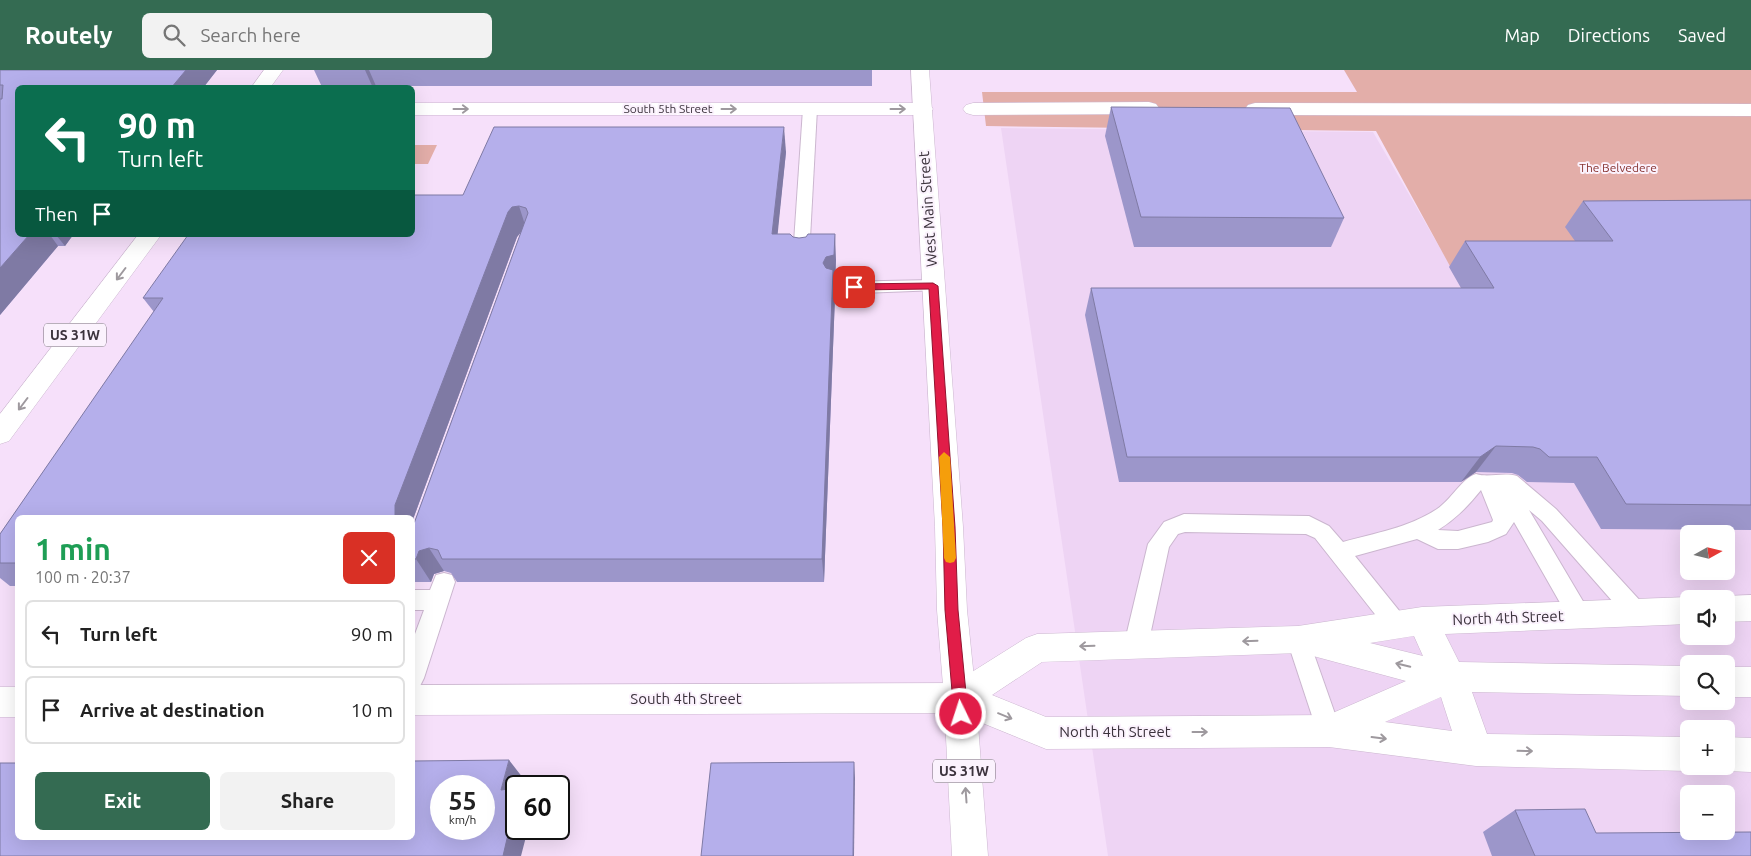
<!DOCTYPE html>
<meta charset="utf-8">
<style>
:root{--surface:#fff;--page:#f2f2f2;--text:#222;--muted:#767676;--line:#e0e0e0;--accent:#346b52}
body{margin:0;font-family:Ubuntu,sans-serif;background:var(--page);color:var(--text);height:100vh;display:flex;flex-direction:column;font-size:19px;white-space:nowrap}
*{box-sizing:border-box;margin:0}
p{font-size:16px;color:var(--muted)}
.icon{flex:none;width:28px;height:28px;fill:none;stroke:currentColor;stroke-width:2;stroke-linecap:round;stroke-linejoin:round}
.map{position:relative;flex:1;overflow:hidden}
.side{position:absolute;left:15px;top:445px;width:400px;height:325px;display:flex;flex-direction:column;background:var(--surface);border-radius:8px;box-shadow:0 5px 20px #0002}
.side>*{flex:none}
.banner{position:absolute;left:15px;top:15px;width:400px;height:152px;border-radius:8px;box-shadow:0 5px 20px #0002;background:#0b6e4f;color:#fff;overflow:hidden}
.needle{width:32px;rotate:82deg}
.tools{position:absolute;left:1680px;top:455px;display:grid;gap:10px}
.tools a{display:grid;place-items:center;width:55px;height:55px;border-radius:8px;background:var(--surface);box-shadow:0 5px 20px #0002;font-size:25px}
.speed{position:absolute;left:430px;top:705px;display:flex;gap:10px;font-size:25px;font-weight:700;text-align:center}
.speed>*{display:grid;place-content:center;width:65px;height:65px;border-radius:50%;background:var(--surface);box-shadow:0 5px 20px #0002;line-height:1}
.speed small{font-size:12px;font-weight:400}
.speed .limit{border:2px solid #111;border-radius:8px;background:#fff;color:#111}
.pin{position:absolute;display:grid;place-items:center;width:42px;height:42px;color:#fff;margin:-21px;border-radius:10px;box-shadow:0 2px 8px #0006}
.me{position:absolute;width:55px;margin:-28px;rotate:356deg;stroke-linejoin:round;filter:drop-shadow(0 0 4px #0008)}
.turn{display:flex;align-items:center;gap:18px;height:105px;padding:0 20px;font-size:22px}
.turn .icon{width:65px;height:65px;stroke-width:2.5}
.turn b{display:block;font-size:35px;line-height:42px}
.then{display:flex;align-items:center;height:48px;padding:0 20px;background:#0003;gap:10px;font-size:19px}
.round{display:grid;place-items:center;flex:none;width:52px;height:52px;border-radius:8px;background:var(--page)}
.summary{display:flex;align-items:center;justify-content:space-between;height:85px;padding:0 20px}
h1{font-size:30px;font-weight:700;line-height:38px;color:#1e9e55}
.action{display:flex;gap:10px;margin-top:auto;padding:10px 20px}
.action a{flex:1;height:58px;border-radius:8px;background:var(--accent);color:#fff;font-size:20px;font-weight:700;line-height:58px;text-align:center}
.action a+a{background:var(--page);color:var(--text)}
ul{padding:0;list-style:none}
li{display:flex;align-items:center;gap:15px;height:68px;margin:0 10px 8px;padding:0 10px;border:2px solid var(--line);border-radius:8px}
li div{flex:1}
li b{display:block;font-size:19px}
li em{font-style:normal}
header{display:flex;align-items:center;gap:30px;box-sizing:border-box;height:70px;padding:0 25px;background:var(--accent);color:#fff}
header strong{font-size:24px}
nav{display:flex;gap:28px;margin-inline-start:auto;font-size:18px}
.search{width:350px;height:45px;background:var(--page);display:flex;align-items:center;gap:12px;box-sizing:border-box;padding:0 18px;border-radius:8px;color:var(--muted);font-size:19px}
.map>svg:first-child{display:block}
</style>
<header>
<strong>Routely</strong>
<div class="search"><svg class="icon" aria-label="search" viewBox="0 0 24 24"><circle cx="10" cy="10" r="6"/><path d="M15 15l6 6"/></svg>Search here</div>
<nav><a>Map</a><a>Directions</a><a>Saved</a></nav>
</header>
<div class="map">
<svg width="1751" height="786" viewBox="0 0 1751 786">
<rect width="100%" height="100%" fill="#f6e0fa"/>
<!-- built -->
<path fill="#eed4f4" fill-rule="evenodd" d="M1001,58L1373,62L1451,197L1751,196V786H1108ZM1689,464H1726V501H1689ZM1689,529H1726V566H1689ZM1689,594H1726V631H1689ZM1689,659H1726V696H1689ZM1689,724H1726V761H1689Z"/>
<!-- green -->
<g fill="#e3aea9">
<polygon points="1344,0 1751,0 1751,196 1451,198 1376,61 986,56 982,22 1357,22"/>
<polygon points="413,75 437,75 428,94 413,94"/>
</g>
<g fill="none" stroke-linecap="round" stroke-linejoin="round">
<!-- lane casing -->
<g stroke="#cbb6cf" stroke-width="2">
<g id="lane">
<polygon points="810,35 817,39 809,187 807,191 801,192 795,191 793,187 803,39"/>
<polygon points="933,210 939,212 942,216 939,220 835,224 829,222 826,218 829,214 835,212"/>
<path d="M1476,404C1489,408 1503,402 1517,406L1556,439L1644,535L1647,542L1644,549L1636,552L1628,549L1542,451L1529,440L1587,538L1590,545L1587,552L1579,555L1571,552L1514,452L1506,464L1488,472L1458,479H1438L1417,469L1355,486L1405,548L1408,555L1405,562L1397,565L1389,562L1315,468L1306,464L1185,462L1178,464L1169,477L1148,575L1144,582L1136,585L1128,582L1124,575L1148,474L1164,452L1184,444L1309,446L1329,456L1343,472C1375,463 1408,458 1437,439C1451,430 1461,409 1476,404ZM1481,420L1493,450L1492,452L1458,461L1438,460C1456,449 1468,436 1481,420Z"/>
<polygon points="444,503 452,505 455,512 424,608 420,616 412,619 412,572 424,540 412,540 412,520 430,520 436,505"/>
<polygon points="1298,560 1306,563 1309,570 1341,661 1338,669 1329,673 1320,669 1317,661 1287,570 1290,563"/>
</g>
</g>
<!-- street casing -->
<g stroke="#cbb6cf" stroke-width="1">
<g id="street">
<polygon points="1149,32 1156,34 1159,38 1156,42 1149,44 973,45 966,43 963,39 966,35 973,33"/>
<polygon points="1255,33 1751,34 1751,46 1255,45 1248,43 1245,39 1248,35"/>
<polygon points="1751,525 1751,551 1726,552 1726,529 1717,529 1726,526"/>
<path d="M1689,527L1695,529H1689V554L1445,564L1459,592L1689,596V626L1472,622L1487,664L1689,667V696H1700L1689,701L1476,696L1329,677L1046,679L948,639L944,628L948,617L1026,568L1037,564L1298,556L1422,537ZM1414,566L1423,586L1370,573ZM1302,583L1406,611L1328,645L1046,647L992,625L1042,592ZM1441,627L1452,661L1385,652Z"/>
<rect x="1726" y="597" width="25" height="30"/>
<polygon points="1726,667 1751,668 1751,702 1726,701 1715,696 1726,696"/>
</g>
</g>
<!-- secondary casing -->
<g stroke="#cbb6cf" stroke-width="1">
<g id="secondary">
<polygon points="412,33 923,33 930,35 933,39 930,43 923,45 412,45"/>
<polygon points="960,613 972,617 976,628 972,639 960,643 412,645 412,615"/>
<rect x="0" y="617" width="18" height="30"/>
</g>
</g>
<!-- primary casing -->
<g stroke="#cbb6cf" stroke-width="1">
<g id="primary">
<polygon points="264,0 283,0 270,18 251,18"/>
<polygon points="911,0 929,0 963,457 967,540 976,628 988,786 952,786 944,628 937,540 935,457"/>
<polygon points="138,165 161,165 9,371 0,374 0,344"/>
</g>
</g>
<!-- lane -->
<use href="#lane" fill="#fff" fill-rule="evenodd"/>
<!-- street -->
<use href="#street" fill="#fff" fill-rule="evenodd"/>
<!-- secondary -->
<use href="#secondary" fill="#fff" fill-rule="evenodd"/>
<!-- primary -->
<use href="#primary" fill="#fff" fill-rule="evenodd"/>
</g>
<!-- wall -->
<g fill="#9c96ca">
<polygon points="0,0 217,0 203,18 18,165 73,165 65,176 58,176 0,245"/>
<polygon points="314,0 872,0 872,16 376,16 375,18 332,18 331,17 322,17"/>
<polygon points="1111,37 1344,148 1331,177 1134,177 1105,66"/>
<polygon points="786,82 777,164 793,167 836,190 835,210 834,211 835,226 824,512 457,512 451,503 444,501 434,504 431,512 412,512 412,459 521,162 517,167 412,452 412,448 18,448 18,516 10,516 0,508 0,464 154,242 143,228 463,125"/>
<polygon points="1751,130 1751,460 1601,459 1574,413 1527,412 1518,405 1512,403 1476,402 1461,412 1119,412 1085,245 1091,218 1461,218 1449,197 1465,171 1575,171 1565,157 1583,131"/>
<polygon points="1515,740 1596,763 1751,786 1492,786 1483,762"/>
</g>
<!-- shaded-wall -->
<g fill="#7f7aa4">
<polygon points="186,0 217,0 203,18 171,18"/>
<polygon points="365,0 369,0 376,16 375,18 373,18"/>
<polygon points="784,57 786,82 775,190 772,164"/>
<polygon points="519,136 527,161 521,162 517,167 412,452 412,448 395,448 395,435 508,142 512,137"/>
<polygon points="835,164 836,190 835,210 834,211 835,226 824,512 822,489 823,193"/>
<polygon points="29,165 50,165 58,176 0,245 0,198"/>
<polygon points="56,165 73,165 65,176"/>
<polygon points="1496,376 1476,402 1461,412 1480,387"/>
<polygon points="429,478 444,501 434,504 431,512 416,489 419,481"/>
<polygon points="509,690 523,708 521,716 516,716 516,759 528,759 521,786 503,786 501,720"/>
<polygon points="854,692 855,708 854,786 853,786"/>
</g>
<!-- building -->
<g fill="#b5afeb" stroke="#7f7aa4" fill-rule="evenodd">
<polygon points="0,0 186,0 171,18 18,18 18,165 29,165 0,198 0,29 2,29 3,15 0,15"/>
<polygon points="1111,37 1290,38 1344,148 1141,147"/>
<polygon points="494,57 784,57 772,164 790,164 793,167 799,168 806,167 808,164 835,164 834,185 826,187 823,193 826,198 833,200 822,489 442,489 438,480 429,478 419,481 416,489 412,489 412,459 528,143 526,138 519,136 512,137 508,142 395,435 395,448 18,448 18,493 0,493 0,464 163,228 143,228 188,165 412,165 412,125 463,125"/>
<polygon points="1751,130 1751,435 1626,434 1597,387 1549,387 1540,379 1533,377 1496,376 1480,387 1127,387 1091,218 1494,218 1465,171 1613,171 1583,131"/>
<path d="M509,690L501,720L516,718V730L503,786H0V693H18V768H412V691ZM441,716H484V759H441Z"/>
<polygon points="854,692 853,786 701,786 711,693"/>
<polygon points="1585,739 1596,763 1751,762 1751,786 1535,786 1515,740"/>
</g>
<!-- one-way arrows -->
<defs><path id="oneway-shaft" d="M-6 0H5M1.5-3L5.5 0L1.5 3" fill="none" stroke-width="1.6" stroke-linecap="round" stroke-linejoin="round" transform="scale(1.25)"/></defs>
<g stroke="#9e999e">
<use href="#oneway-shaft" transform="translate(461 39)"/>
<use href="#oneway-shaft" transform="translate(729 39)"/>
<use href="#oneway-shaft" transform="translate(898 39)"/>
<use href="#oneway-shaft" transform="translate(121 204) rotate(127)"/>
<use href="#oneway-shaft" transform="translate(23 334) rotate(127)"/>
<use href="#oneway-shaft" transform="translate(1250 571) rotate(178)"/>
<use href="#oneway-shaft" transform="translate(1087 576) rotate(178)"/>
<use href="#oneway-shaft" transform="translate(1403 595) rotate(-166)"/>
<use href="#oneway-shaft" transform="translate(1005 646) rotate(22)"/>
<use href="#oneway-shaft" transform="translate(1200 662)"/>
<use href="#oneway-shaft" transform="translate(1379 668) rotate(7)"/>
<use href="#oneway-shaft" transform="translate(1525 681) rotate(1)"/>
<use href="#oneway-shaft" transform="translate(966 725) rotate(-94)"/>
</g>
<!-- route -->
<polygon fill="#e11d48" stroke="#92132f" points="933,213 938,216 955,457 958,540 968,644 966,649 961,651 956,649 954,644 945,540 943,457 929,219 854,220 849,217 854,214"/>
<!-- slow -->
<polygon fill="#f59e0b" points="944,382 950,387 956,488 954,492 950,493 946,492 944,488 939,387"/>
<g text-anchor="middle" stroke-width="4" stroke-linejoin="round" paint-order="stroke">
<!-- far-street labels -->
<g font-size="12" fill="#3c333d" stroke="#fbf2fd">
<text x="668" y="43">South 5th Street</text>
</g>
<!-- far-park labels -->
<g font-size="12" fill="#893533" stroke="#fbf2fd">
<text x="1618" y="102">The Belvedere</text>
</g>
<!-- shield labels -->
<g fill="#fbf2fd" stroke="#756c77" stroke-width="1">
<rect x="44" y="253.5" width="62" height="23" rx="4"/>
<rect x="933" y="689.5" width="62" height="23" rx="4"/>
</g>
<g font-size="14" font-weight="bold" fill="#3c333d">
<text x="75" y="270">US 31W</text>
<text x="964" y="706">US 31W</text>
</g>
<!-- street labels -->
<g font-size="15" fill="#3c333d" stroke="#fbf2fd">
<text transform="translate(928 139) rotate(-94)" y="5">West Main Street</text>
<text transform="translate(1508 548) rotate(-2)" y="5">North 4th Street</text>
<text x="686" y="634">South 4th Street</text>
<text x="1115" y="667">North 4th Street</text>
</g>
</g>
</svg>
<div class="tools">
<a><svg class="needle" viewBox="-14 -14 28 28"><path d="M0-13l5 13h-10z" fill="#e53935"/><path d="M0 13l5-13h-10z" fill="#767676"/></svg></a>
<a><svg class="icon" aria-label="sound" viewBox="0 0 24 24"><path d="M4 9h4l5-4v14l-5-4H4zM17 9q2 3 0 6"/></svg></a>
<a><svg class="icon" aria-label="search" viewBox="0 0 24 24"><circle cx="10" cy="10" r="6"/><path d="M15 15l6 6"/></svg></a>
<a>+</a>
<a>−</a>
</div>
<div class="speed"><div>55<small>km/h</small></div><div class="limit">60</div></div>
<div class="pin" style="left:854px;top:217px;background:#d93025"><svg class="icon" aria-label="arrive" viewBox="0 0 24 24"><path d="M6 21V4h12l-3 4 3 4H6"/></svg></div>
<svg class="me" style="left:961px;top:644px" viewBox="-20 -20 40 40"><circle r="17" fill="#e11d48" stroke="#fff" stroke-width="3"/><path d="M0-11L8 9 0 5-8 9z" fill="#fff"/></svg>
<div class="banner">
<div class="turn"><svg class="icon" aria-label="left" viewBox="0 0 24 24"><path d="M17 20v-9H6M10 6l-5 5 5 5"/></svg><div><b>90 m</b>Turn left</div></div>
<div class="then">Then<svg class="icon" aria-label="arrive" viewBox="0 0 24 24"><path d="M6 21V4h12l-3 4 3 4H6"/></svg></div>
</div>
<section class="side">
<div class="summary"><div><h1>1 min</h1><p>100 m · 20:37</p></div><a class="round" style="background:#d93025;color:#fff"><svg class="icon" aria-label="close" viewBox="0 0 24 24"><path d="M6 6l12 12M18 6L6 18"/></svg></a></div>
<ul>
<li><svg class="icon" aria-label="left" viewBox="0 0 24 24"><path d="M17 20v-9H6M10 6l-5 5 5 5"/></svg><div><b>Turn left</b></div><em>90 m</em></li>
<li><svg class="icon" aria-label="arrive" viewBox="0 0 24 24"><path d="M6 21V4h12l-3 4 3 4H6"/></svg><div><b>Arrive at destination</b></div><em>10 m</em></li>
</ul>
<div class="action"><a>Exit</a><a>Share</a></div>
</section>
</div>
